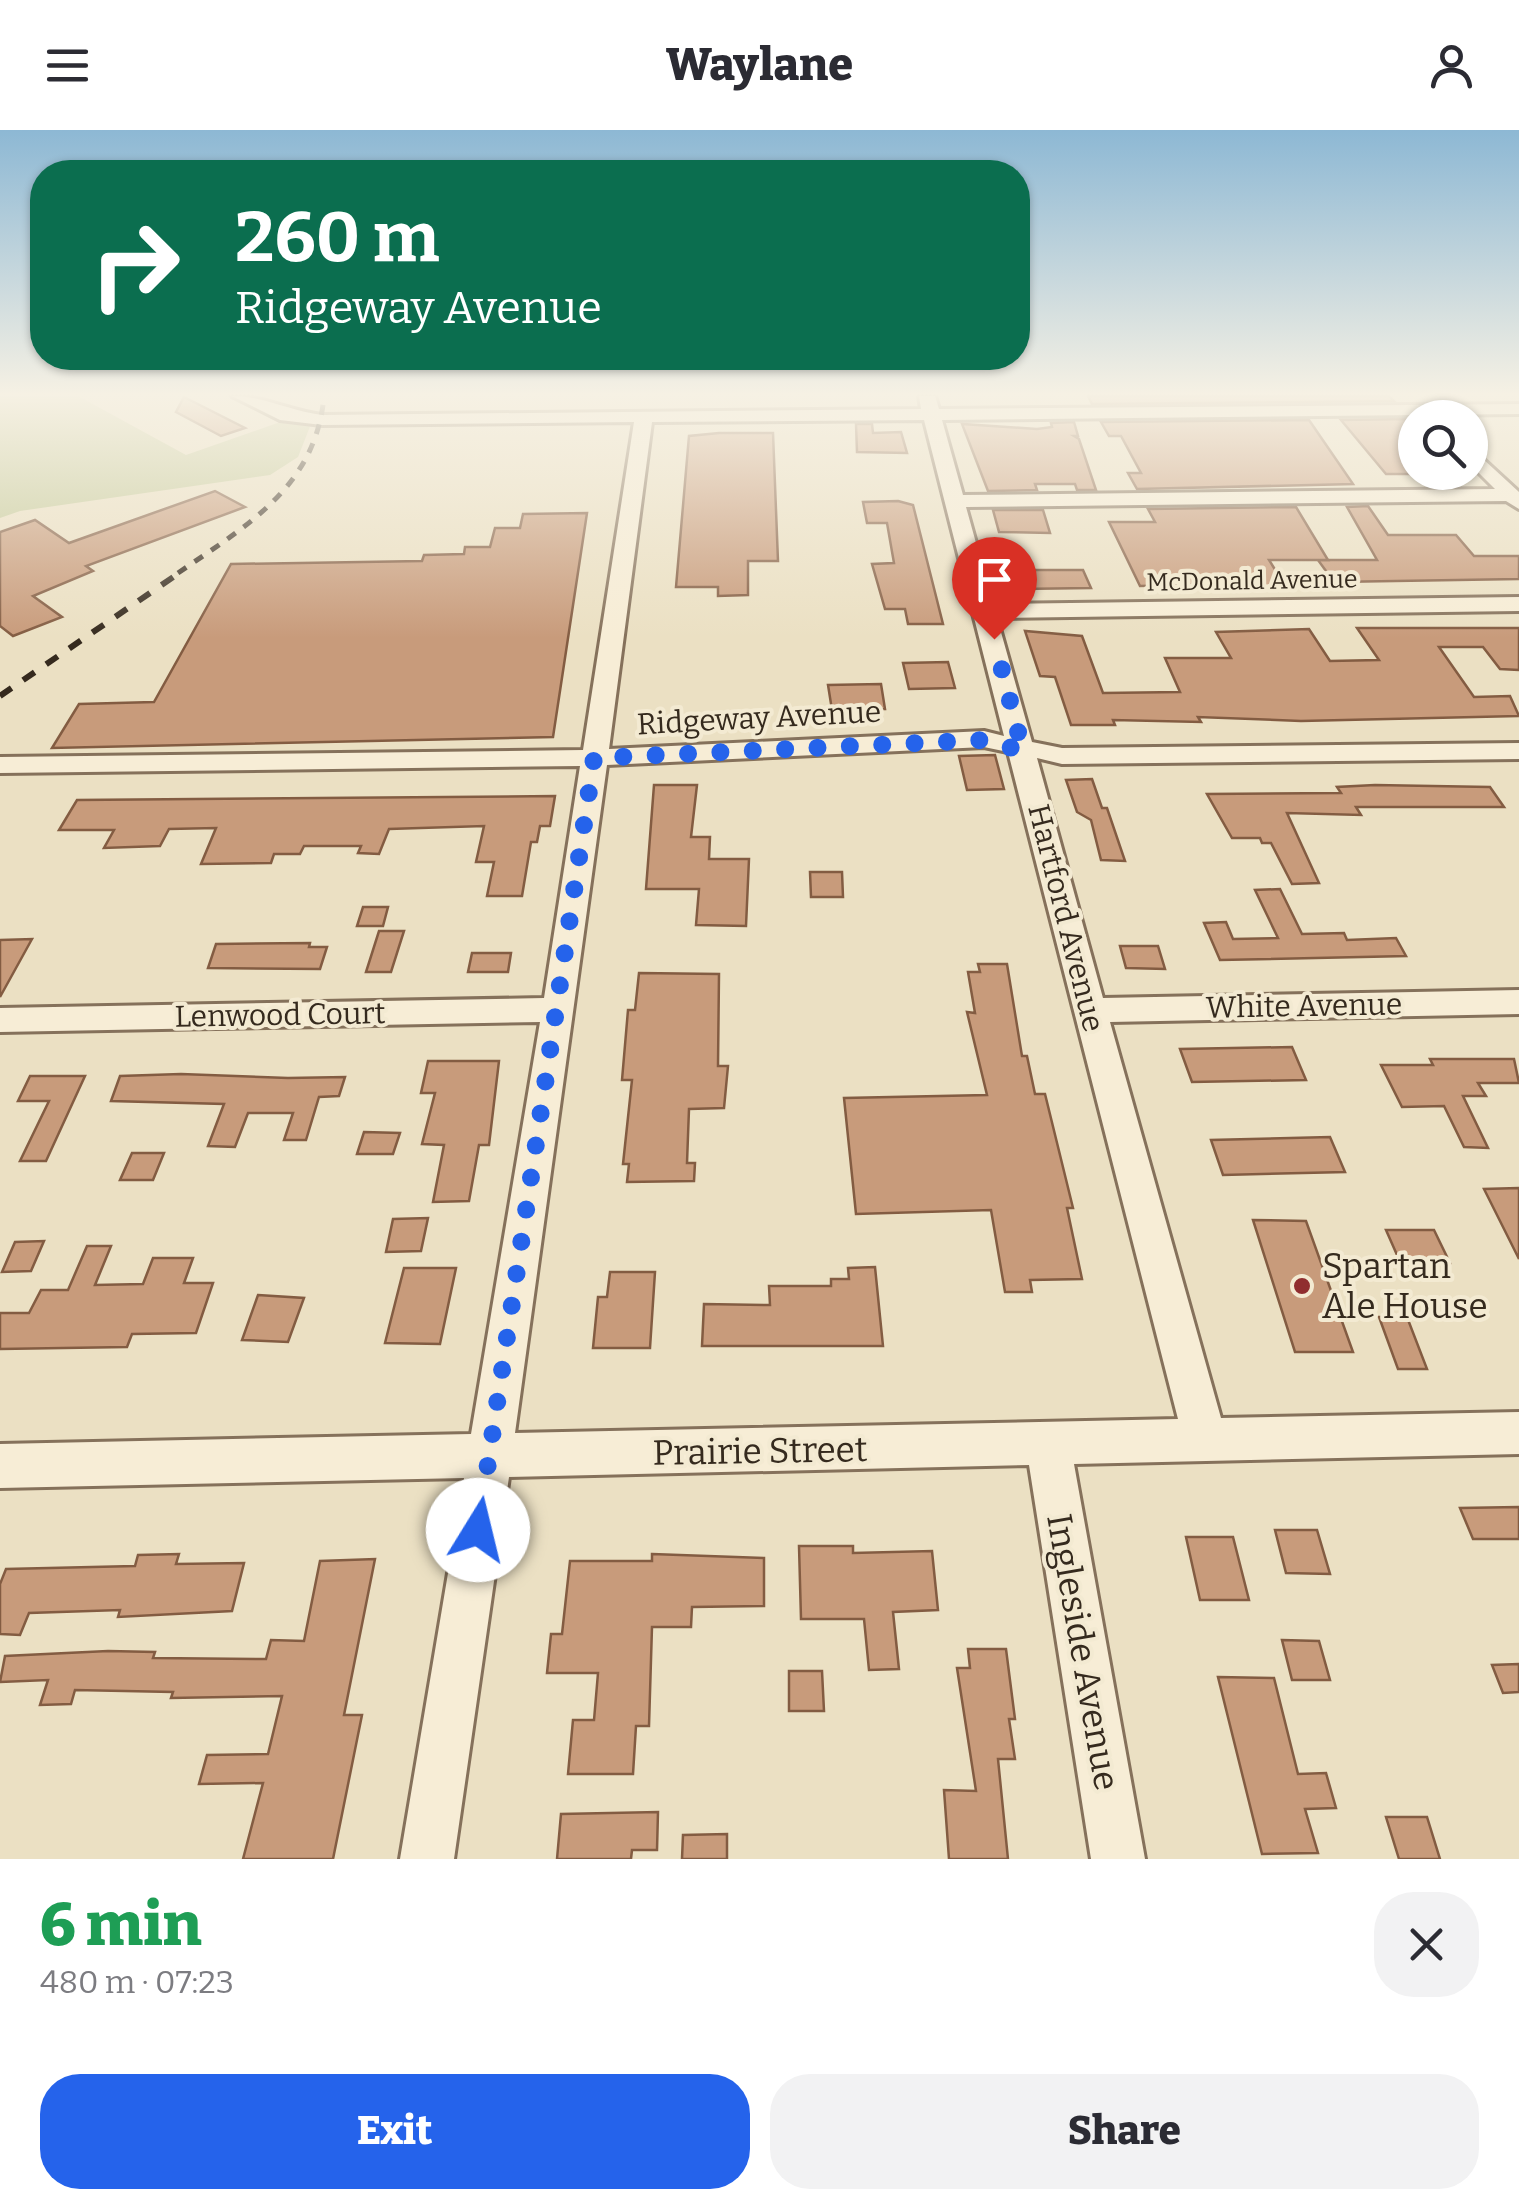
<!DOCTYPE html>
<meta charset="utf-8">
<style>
:root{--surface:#fff;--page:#f2f2f3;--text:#2b2b33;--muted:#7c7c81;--accent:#2563eb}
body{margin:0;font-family:Bitter,serif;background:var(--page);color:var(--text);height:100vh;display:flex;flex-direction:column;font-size:38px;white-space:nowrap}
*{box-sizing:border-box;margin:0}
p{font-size:32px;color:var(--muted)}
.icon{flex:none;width:55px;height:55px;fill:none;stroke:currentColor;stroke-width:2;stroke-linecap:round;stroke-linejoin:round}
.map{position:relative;height:1729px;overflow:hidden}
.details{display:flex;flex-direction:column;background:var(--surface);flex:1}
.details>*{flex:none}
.banner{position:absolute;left:30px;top:30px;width:1000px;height:210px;border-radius:40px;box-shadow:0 2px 8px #0004;background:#0b6e4f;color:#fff;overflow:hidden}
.controls{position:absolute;left:1398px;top:270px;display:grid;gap:20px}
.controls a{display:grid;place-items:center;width:90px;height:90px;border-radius:50%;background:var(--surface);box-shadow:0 2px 8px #0004;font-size:50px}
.pin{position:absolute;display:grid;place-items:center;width:85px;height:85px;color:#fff;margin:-102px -42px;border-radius:50% 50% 50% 0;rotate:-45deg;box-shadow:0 0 10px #0007}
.pin .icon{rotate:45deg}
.me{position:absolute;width:110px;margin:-55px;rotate:9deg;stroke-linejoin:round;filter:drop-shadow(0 0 8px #0008)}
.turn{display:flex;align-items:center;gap:35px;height:210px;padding:0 40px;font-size:45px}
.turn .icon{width:130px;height:130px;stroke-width:2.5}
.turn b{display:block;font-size:70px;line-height:85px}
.round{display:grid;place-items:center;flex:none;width:105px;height:105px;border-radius:40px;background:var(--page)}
.summary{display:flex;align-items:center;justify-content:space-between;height:170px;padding:0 40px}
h1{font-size:60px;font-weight:800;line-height:75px;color:#1e9e55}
.cta{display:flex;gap:20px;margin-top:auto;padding:20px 40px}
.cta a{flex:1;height:115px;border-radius:40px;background:var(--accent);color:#fff;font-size:40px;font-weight:800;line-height:115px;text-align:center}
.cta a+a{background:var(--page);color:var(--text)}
header{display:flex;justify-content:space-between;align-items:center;height:130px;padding:0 40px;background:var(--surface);font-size:45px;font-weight:800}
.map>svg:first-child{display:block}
</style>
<header><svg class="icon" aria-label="menu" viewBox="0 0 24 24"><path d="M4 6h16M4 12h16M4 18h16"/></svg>Waylane<svg class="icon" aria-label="person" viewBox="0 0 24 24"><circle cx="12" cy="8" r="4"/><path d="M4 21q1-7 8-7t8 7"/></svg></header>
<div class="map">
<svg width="1519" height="1729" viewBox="0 0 1519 1729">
<rect width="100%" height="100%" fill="#ebe0c3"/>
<!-- green -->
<polygon fill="#c3c998" points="0,266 78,266 186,325 286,290 311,294 298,327 270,345 20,381 0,388"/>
<!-- building -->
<g fill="#c89b7b" stroke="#835c42" stroke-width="2.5">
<polygon points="1088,266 1389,266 1394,271 1092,274"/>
<polygon points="184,267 245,298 221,306 176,282"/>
<polygon points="1409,289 1415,295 1415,344 1386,344 1341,290"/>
<polygon points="1309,290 1353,354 1137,359 1128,343 1141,343 1121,306 1109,306 1101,292"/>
<polygon points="1074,292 1078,306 1074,306 1079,309 1096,360 1077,360 1075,354 1035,354 1037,360 988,361 962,294 1037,299 1052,297 1051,293"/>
<polygon points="856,294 872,294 873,303 901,302 907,323 857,322"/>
<polygon points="719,303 773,303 778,431 748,431 748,465 718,466 718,457 676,457 689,306"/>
<polygon points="215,361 245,377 86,436 93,441 33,466 62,487 13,506 0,496 0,402 35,390 69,413"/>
<polygon points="898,371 913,375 943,494 908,494 905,479 885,479 872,434 894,433 887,393 867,393 863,372"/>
<polygon points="1368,376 1388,405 1456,405 1474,426 1519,426 1519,449 1334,452 1318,430 1377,430 1347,377"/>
<polygon points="1296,377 1328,430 1269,430 1286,457 1243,457 1245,461 1224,461 1220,454 1140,456 1109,392 1155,392 1148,379"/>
<polygon points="993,380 1043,380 1050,403 999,402"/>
<polygon points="587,383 553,607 52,618 79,574 154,572 231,434 422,431 424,425 464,424 465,417 490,417 495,398 520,398 523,384"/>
<polygon points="1012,440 1083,440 1091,458 1018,459"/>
<polygon points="1357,498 1519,498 1519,540 1500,539 1483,517 1439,517 1474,567 1510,566 1519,586 1301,591 1198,587 1201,592 1113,590 1115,595 1071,595 1055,547 1040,546 1025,501 1082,506 1103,563 1180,562 1165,528 1231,528 1216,502 1309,499 1330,531 1379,530"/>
<polygon points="948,532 955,558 909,559 903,533"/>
<polygon points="881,554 885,579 832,580 828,555"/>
<polygon points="995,625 1004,659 967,660 959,626"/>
<polygon points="1092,649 1102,678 1107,678 1125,731 1101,730 1091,690 1077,682 1066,650"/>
<polygon points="654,655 697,655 691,707 710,707 709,729 749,729 746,796 696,795 699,759 646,759"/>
<polygon points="1375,655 1490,657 1504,677 1356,677 1361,685 1287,683 1319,753 1292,754 1271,713 1262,713 1260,708 1232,708 1207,664 1341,663 1337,657"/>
<polygon points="555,666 550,696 540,696 537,712 531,712 522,766 487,766 494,732 476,732 484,696 389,699 379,724 358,723 361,716 304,716 300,724 274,724 271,733 201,734 216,698 169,699 160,716 104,718 114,700 59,700 77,670"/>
<polygon points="810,742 842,742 843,767 811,767"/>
<polygon points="1280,759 1302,804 1344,803 1347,810 1396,808 1406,826 1220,830 1204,793 1226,792 1233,809 1278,808 1255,760"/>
<polygon points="363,777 388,777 383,796 357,796"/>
<polygon points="379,801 404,801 391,842 366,842"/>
<polygon points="32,809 0,867 0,810"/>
<polygon points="310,813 309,817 327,817 320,839 208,838 216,814"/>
<polygon points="1120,816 1158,816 1165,839 1126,838"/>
<polygon points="472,823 511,823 508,842 468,842"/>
<polygon points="978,834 1007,834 1022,926 1027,926 1035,964 1045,964 1073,1078 1067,1078 1082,1149 1030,1150 1032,1162 1005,1162 991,1080 856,1084 844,968 987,965 967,882 975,883 968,842 980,842"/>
<polygon points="639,843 719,844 718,936 728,936 724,978 689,979 687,1033 695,1033 694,1051 627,1052 629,1034 623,1034 632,950 622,950 628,880 635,880"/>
<polygon points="1292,917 1306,950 1192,952 1180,919"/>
<polygon points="1430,929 1514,929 1519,953 1478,953 1486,966 1463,966 1488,1018 1464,1017 1444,976 1402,977 1381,935 1433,935"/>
<polygon points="428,931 499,931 489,1015 479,1015 469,1071 433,1072 444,1015 422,1014 435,963 421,963"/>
<polygon points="181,944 288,948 345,947 339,966 319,967 306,1010 284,1010 293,983 248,983 235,1017 208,1016 224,974 111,971 120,946"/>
<polygon points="30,946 85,946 46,1031 20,1031 49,971 18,971"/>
<polygon points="364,1002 400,1003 393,1024 357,1024"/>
<polygon points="1330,1007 1345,1042 1223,1045 1211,1010"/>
<polygon points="132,1023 164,1023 153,1050 120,1050"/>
<polygon points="1519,1058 1519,1129 1484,1059"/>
<polygon points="428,1088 421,1121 386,1122 393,1089"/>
<polygon points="1253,1090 1306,1091 1353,1222 1295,1222"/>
<polygon points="1386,1100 1434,1100 1450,1133 1401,1134"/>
<polygon points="44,1111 31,1141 2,1142 15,1112"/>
<polygon points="87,1116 111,1116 95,1155 143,1154 153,1128 193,1128 184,1153 213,1153 196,1203 132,1204 127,1217 0,1219 0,1183 29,1183 41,1160 68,1160"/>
<polygon points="875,1137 883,1216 702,1216 704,1174 770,1175 769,1156 831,1156 831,1149 849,1149 848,1138"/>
<polygon points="404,1138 456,1138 440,1214 385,1213"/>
<polygon points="610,1142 655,1142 650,1218 593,1218 598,1167 607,1167"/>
<polygon points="258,1165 304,1168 288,1212 242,1210"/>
<polygon points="1379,1187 1407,1187 1427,1239 1398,1239"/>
<polygon points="1519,1377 1519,1409 1473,1409 1460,1378"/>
<polygon points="1275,1400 1317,1400 1330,1444 1286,1443"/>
<polygon points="1186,1407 1233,1407 1249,1470 1200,1470"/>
<polygon points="799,1416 853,1416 853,1423 932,1421 938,1480 893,1482 899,1539 869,1540 864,1489 801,1489"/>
<polygon points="179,1424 176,1434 244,1433 232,1481 118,1487 120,1480 29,1483 20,1505 0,1504 0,1454 6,1439 135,1436 138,1425"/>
<polygon points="652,1424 764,1428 764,1476 692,1477 691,1497 652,1497 649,1596 636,1596 633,1644 568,1644 573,1590 594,1590 598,1543 547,1543 551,1504 562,1504 570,1431 652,1431"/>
<polygon points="375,1429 344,1585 362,1585 333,1729 243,1729 263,1653 199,1654 207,1625 268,1624 282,1566 171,1568 173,1562 75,1560 71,1574 40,1575 48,1550 0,1552 5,1526 108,1521 155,1522 153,1528 266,1529 271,1510 304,1511 320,1431"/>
<polygon points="1282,1510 1319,1511 1330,1550 1292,1550"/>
<polygon points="968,1519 1006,1519 1015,1589 1009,1589 1015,1629 998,1629 1008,1729 949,1729 944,1660 976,1661 957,1538 970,1538"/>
<polygon points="1519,1534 1519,1562 1503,1563 1492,1535"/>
<polygon points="789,1541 822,1541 824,1581 789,1581"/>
<polygon points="1218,1547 1274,1548 1298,1644 1326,1643 1336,1678 1305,1679 1318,1723 1262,1724"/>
<polygon points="658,1682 657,1720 632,1720 631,1729 557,1729 561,1684"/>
<polygon points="1386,1687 1427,1687 1440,1729 1399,1729"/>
<polygon points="727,1704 727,1729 682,1729 683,1705"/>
</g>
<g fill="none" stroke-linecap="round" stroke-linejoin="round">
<!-- minor casing -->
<g stroke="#85715b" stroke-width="6">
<path id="minor" d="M232,266C263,266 290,281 322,285L921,279L919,266H935L939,279L1519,274V284L942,290L963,365L1495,359L1470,334V317L1519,362V379L1506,371L966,377L993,474L1519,467V481L997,488L1032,612L1062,618L1519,613V629L1062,634L1037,628L1103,868L1519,860V884L1110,892L1221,1288L1519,1282V1324L1074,1334L1145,1729H1091L1029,1335L509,1347L454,1729H400L464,1348L0,1358V1314L471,1304L540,892L0,902V878L544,868L580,636L0,643V627L583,620L634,292L322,295L280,290ZM924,290L1004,606L984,601L609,619L652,292ZM984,617L1008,622L1178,1289L515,1303L607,635Z"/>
</g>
<!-- minor -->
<use href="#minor" fill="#f7edd6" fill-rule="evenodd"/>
<!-- rail-far1 -->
<path stroke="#352a1e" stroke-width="5" stroke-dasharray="10 10" stroke-linecap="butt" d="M178,443C246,396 316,357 324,266"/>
<!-- rail -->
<polyline stroke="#352a1e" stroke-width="6" stroke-dasharray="14 14" stroke-linecap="butt" points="0,566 182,441"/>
</g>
<!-- sky -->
<linearGradient id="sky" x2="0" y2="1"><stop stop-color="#8db8d4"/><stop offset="0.52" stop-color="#f6f1e4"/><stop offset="1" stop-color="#f6f1e4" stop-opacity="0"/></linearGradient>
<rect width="1519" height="508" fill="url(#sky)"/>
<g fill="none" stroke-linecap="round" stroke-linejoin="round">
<!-- route -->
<polyline stroke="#2563eb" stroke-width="18" stroke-dasharray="0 32.4" points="478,1400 594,628 984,610 1023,621 994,509"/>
</g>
<!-- markers -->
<circle fill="#902e2f" stroke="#f3ead2" stroke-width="4" cx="1302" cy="1156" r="10"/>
<g text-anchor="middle" stroke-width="8" stroke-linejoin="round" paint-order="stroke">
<!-- far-street labels -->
<g font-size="25" fill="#352a1e" stroke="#f3ead2">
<text transform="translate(1252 450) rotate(-1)" y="9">McDonald Avenue</text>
</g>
<!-- street labels -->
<g font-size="30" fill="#352a1e" stroke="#f3ead2">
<text transform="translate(759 588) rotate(-3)" y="10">Ridgeway Avenue</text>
<text transform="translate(1066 788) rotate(76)" y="10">Hartford Avenue</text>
<text transform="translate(1304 876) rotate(-1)" y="10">White Avenue</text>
<text transform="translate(280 885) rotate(-1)" y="10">Lenwood Court</text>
</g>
<!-- near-poi labels -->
<g font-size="35" fill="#352a1e" stroke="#f3ead2" text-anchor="start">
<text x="1322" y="1148">Spartan<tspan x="1322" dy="40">Ale House</tspan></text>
</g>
<!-- near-street labels -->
<g font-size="35" fill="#352a1e" stroke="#f3ead2">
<text transform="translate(760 1321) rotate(-1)" y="12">Prairie Street</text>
<text transform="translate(1083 1522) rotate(80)" y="12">Ingleside Avenue</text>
</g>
</g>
</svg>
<div class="controls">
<a><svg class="icon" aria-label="search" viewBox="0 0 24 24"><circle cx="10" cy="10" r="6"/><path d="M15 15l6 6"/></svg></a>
</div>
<div class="pin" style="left:994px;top:509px;background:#d93025"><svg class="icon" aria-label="arrive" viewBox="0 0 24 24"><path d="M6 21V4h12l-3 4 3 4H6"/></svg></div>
<svg class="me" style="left:478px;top:1400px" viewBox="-20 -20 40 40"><circle r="19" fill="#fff"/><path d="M0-13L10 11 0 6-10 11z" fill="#2563eb"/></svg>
<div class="banner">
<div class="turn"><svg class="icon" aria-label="right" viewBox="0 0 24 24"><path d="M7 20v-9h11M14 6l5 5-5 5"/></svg><div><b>260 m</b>Ridgeway Avenue</div></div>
</div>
</div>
<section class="details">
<div class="summary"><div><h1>6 min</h1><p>480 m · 07:23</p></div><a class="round"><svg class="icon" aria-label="close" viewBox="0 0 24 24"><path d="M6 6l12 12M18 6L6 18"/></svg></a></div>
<div class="cta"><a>Exit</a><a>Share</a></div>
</section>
